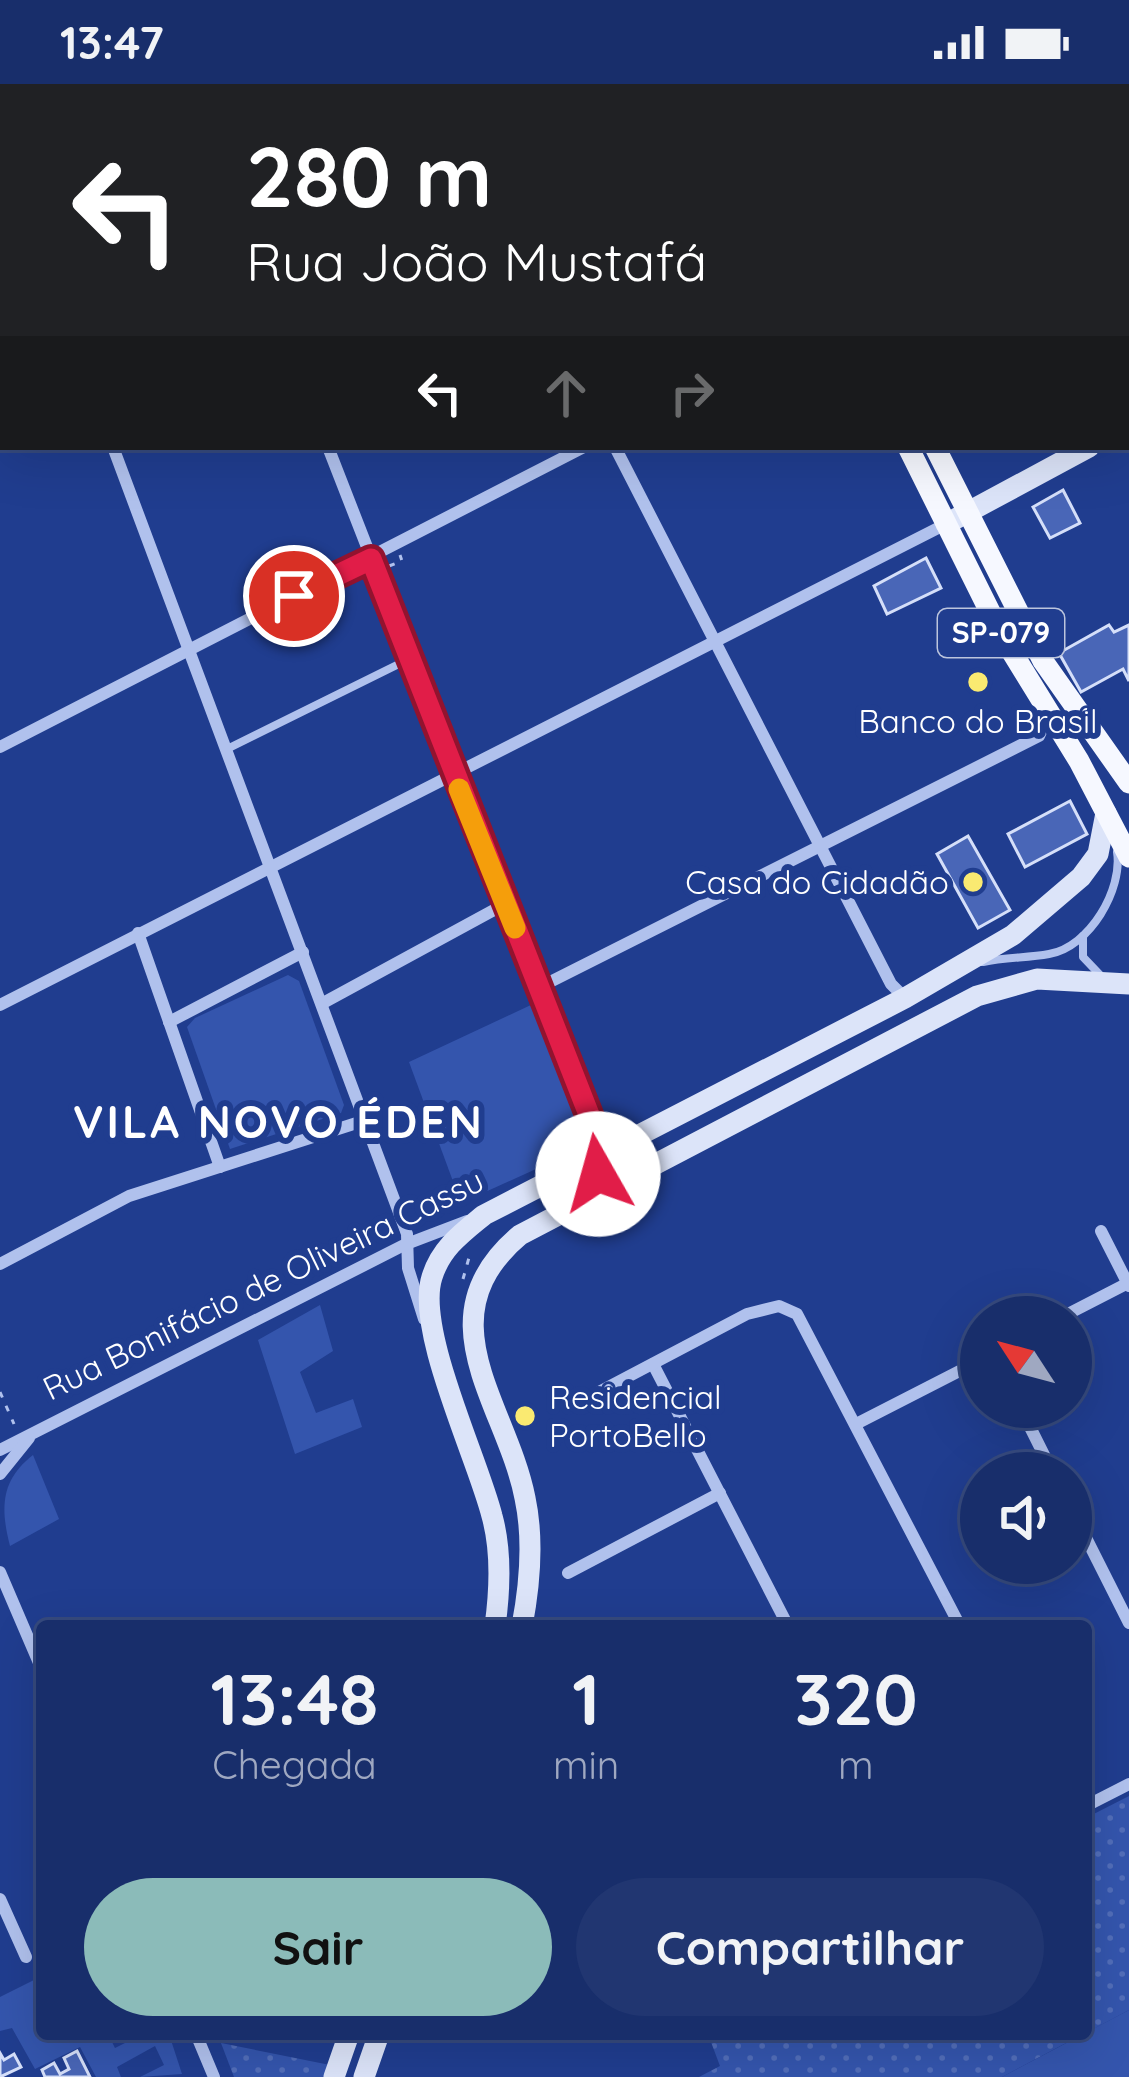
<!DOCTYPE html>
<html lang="pt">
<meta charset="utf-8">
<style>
:root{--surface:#182e6b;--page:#213671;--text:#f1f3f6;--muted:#9fa8c1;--line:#364a7e;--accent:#8bbbb9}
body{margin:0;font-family:Quicksand,sans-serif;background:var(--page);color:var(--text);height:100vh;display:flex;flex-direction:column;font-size:45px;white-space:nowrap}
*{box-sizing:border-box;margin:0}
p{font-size:39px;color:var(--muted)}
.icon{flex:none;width:66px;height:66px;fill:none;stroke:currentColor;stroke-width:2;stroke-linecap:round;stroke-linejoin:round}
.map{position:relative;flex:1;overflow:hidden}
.side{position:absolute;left:36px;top:1536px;width:1056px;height:420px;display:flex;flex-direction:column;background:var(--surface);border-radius:12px;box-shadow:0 12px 48px #0002,0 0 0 3px var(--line)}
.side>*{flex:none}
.top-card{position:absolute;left:0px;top:0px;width:1131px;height:366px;box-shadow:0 12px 48px #0002,0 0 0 3px var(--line);background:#202124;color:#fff;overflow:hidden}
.needle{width:78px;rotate:306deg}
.fabs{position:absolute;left:960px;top:1212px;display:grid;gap:24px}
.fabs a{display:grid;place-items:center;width:132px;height:132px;border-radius:50%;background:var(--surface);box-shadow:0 12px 48px #0002,0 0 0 3px var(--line);font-size:60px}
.pin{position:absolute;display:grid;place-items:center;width:102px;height:102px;color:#fff;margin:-51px;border:6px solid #fff;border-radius:50%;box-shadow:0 3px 12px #0007}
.me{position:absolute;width:132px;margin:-66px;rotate:353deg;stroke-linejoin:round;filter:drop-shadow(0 0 9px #0008)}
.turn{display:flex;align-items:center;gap:42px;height:252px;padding:0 48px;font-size:54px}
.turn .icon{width:156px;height:156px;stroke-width:2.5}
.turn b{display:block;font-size:84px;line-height:102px}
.lanes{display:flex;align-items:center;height:114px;padding:0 48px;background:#0003;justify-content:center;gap:60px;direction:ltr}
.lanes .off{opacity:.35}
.eta{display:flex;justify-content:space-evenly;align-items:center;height:204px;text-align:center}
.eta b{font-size:72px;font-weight:700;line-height:84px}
.primary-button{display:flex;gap:24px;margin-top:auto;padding:24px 48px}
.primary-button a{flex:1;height:138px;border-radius:72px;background:var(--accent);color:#111;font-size:48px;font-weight:700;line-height:138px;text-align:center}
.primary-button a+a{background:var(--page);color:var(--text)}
.status{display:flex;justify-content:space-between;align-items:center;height:84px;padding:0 60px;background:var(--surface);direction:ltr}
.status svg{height:33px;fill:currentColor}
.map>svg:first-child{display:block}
</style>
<div class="status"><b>13:47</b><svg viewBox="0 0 49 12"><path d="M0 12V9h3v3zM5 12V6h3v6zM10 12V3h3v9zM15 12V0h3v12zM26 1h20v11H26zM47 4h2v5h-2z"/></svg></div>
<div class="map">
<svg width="1129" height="1993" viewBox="0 0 1129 1993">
<defs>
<pattern id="grass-dots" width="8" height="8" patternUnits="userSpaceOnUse" patternTransform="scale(3)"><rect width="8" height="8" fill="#3455ad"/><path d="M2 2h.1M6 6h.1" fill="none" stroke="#526eb9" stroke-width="1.8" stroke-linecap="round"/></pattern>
</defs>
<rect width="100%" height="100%" fill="#203d8f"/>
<!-- grass -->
<g fill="url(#grass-dots)">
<polygon points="1129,1712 1129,1926 1086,1949 1086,1734"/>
<polygon points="708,1950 1083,1950 1002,1993 699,1993 720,1982"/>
<polygon points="221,1959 330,1981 325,1993 234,1993"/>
</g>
<!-- park -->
<g fill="#3455ad">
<polygon points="288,891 299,897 344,1021 341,1029 230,1065 187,943 195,934"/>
<polygon points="533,920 582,1052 578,1066 461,1119 409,978"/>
<polygon points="320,1221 333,1267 300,1288 316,1329 353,1315 362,1343 295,1370 258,1256"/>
<path d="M33,1371L59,1435L10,1462C0,1423 1,1396 33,1371Z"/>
<polygon points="42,1892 42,1912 34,1917 42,1950 55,1957 67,1950 108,1950 115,1964 143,1950 169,1950 182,1990 140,1993 164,1981 155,1962 117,1983 121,1993 96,1993 80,1963 35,1985 12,1944 0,1947 0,1913"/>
<polygon points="1129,1926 1129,1993 1002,1993"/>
</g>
<!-- building -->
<g fill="#4966b7" stroke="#d5dff9" stroke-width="3">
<polygon points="1063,406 1080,439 1050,454 1033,423"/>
<polygon points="926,474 941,504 887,530 874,502"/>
<polygon points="1109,541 1114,548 1129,541 1129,597 1123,585 1081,608 1059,569"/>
<polygon points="1070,717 1087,750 1025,783 1008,750"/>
<polygon points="968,752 1010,826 978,844 937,770"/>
<polygon points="77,1967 90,1993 45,1993 42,1986 54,1979 60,1990 69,1985 64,1974"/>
<polygon points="0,1969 4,1976 14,1970 21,1983 0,1993"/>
</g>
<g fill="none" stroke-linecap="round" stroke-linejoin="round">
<!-- path -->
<g stroke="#b0c1ed" stroke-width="3" stroke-dasharray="6 9" stroke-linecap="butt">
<polyline points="389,482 402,477 400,471"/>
<polyline points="463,1195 470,1170"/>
<polyline points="0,1308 14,1340"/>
</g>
<!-- service -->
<g stroke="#b0c1ed" stroke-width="8">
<polyline points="227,665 409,575"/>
<polyline points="1083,852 1083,873 1103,894"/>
<path d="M983,878C1005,873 1027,874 1049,870C1090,863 1123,805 1117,768"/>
</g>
<!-- minor -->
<g stroke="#b0c1ed" stroke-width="12">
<polyline points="190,0 191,3"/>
<polyline points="509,0 509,3"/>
<polyline points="887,0 891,3"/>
<polyline points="41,3 49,0"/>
<polyline points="0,20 3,18"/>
<polyline points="0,55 3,63"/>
<polyline points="1128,118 1129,118"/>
<polyline points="1128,179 1129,180"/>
<polyline points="0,349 3,348"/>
<polyline points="113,363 407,1150 408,1184 424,1235"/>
<polyline points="328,363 604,1071"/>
<polyline points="615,363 891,900 905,914"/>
<polyline points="0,663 584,363"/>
<polyline points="138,849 220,1083"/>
<polyline points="540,903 1039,652 1049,630"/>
<polyline points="323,919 505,820"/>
<polyline points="0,921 946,440"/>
<polyline points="169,938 303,868"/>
<polyline points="1101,1147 1129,1202"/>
<polyline points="0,1180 129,1112 366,1036"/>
<polyline points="1062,1233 1128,1199"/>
<polyline points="653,1280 788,1542"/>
<polyline points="578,1319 747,1230 779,1222 797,1230 960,1542"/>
<polyline points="1020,1323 1053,1389"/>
<polyline points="856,1340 981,1276"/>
<polyline points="0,1366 404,1161 467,1137"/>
<polyline points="0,1390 29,1354"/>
<polyline points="1071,1424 1129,1539"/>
<polyline points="0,1488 42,1586"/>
<polyline points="568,1489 720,1409"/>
<polyline points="1086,1722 1129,1700"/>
<polyline points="0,1815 26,1873"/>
<polyline points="196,1950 214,1993"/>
</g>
<!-- secondary -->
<g stroke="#dce4f9" stroke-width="21">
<polyline points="1128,342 1129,342"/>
<polyline points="946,440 1089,363"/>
<path d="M495,1542C500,1506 502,1468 492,1432C478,1375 415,1246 432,1193C441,1164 462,1149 484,1131L905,914L1013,851L1081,793L1098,770L1106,729"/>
<path d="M522,1542C530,1500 534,1456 525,1414C507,1321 421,1234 520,1151L977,912L1037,895L1129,900"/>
<polyline points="334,1993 349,1950"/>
<polyline points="364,1993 379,1950"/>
</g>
<!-- primary -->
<g stroke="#f6f8ff" stroke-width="21">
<polyline points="730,0 731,3"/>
<polyline points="758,0 759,3"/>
<polyline points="908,363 1002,552 1079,677 1129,773"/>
<polyline points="935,363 1043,577 1129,699"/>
</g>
</g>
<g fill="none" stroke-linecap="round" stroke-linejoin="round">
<!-- route casing -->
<g stroke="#92132f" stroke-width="30">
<polyline id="route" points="294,512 371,475 597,1051 605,1072 598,1090"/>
</g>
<!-- route -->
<use href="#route" stroke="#e11d48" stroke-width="21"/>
<!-- slow -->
<polyline stroke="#f59e0b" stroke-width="21" points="459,705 515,844"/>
</g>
<!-- markers -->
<g fill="#faea71" stroke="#203d8f" stroke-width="4.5">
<circle cx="978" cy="598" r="12"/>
<circle cx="973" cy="798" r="12"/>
<circle cx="525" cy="1332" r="12"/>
</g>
<g text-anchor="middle" stroke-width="12" stroke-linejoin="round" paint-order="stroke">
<!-- shield labels -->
<rect fill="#203d8f" stroke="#bcc5dd" stroke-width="3" x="938" y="525" width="126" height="48" rx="9"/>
<g font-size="30" font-weight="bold" fill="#fff">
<text x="1001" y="559">SP-079</text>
</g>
<!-- poi labels -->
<g font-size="33" fill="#fff" stroke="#203d8f">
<text x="978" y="649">Banco do Brasil</text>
<text x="949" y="810" text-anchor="end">Casa do Cidadão</text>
<text x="549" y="1325" text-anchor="start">Residencial<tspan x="549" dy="38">PortoBello</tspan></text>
</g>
<!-- street labels -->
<g font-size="33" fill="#fff" stroke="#203d8f">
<text transform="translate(263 1200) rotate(-26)" y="12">Rua Bonifácio de Oliveira Cassu</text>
</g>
<!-- district labels -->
<g font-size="45" font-weight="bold" letter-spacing="3" fill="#fff" stroke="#203d8f">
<text x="279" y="1054">VILA NOVO ÉDEN</text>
</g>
</g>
</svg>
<div class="fabs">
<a><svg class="needle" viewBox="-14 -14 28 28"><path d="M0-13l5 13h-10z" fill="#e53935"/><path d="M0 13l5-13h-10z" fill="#9fa8c1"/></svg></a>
<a><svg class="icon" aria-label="sound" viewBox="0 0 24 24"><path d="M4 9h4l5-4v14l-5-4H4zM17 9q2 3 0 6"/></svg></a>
</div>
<div class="pin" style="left:294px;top:512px;background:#d93025"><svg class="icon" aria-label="arrive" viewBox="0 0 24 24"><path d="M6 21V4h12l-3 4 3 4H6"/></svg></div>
<svg class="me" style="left:598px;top:1090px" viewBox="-20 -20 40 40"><circle r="19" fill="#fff"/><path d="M0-13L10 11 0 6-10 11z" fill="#e11d48"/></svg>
<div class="top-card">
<div class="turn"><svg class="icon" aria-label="left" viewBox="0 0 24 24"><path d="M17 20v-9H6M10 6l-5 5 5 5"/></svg><div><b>280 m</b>Rua João Mustafá</div></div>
<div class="lanes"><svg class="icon" aria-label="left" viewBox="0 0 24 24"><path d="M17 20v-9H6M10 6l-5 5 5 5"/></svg><svg class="icon off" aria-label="ahead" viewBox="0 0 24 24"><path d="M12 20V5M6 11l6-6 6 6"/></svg><svg class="icon off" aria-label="right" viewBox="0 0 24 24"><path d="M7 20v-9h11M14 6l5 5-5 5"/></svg></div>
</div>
<section class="side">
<div class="eta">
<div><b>13:48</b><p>Chegada</p></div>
<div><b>1</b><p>min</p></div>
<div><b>320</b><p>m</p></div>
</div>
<div class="primary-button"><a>Sair</a><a>Compartilhar</a></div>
</section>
</div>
